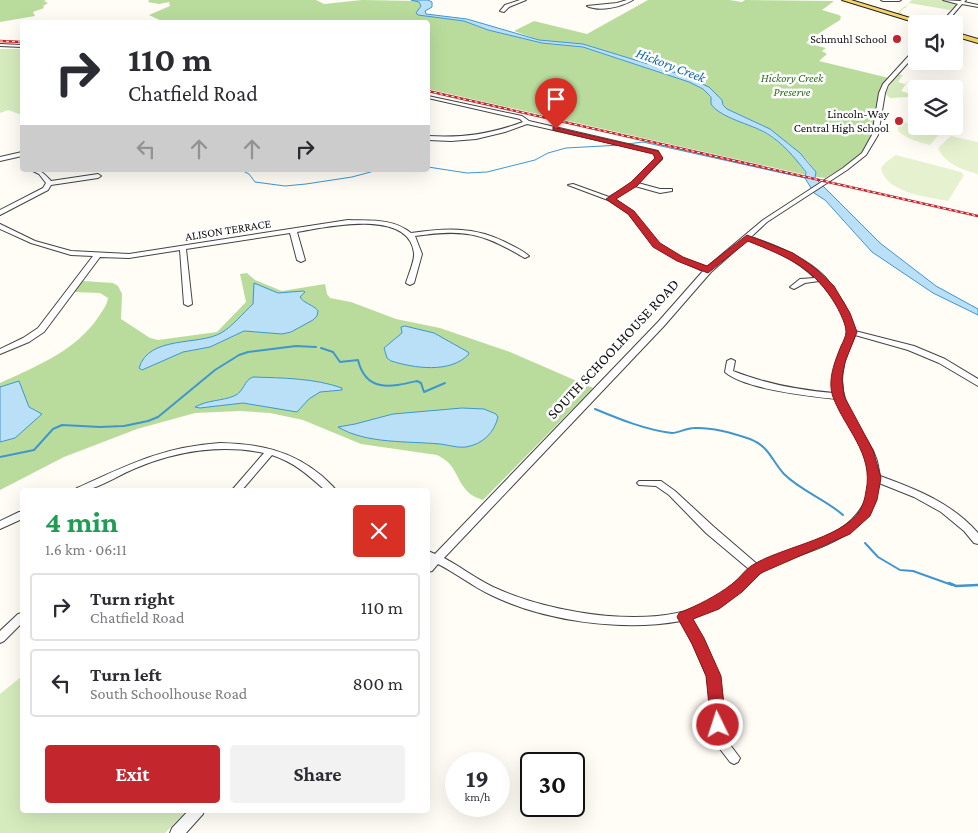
<!DOCTYPE html>
<meta charset="utf-8">
<style>
:root{--surface:#fff;--page:#f2f2f3;--text:#2b2b33;--muted:#7c7c81;--line:#e1e1e2;--accent:#c4262e}
body{margin:0;font-family:"Crimson Pro",serif;background:var(--page);color:var(--text);height:100vh;display:flex;flex-direction:column;font-size:19px;white-space:nowrap}
*{box-sizing:border-box;margin:0}
p{font-size:16px;color:var(--muted)}
.icon{flex:none;width:28px;height:28px;fill:none;stroke:currentColor;stroke-width:2;stroke-linecap:round;stroke-linejoin:round}
.map{position:relative;flex:1;overflow:hidden}
.side{position:absolute;left:20px;top:488px;width:410px;height:325px;display:flex;flex-direction:column;background:var(--surface);border-radius:5px;box-shadow:0 5px 20px #0002}
.side>*{flex:none}
.guide{position:absolute;left:20px;top:20px;width:410px;height:152px;border-radius:5px;box-shadow:0 5px 20px #0002;background:#fff;color:var(--text);overflow:hidden}
.tools{position:absolute;left:908px;top:15px;display:grid;gap:10px}
.tools a{display:grid;place-items:center;width:55px;height:55px;border-radius:5px;background:var(--surface);box-shadow:0 5px 20px #0002;font-size:25px}
.speed{position:absolute;left:445px;top:752px;display:flex;gap:10px;font-size:25px;font-weight:700;text-align:center}
.speed>*{display:grid;place-content:center;width:65px;height:65px;border-radius:50%;background:var(--surface);box-shadow:0 5px 20px #0002;line-height:1}
.speed small{font-size:12px;font-weight:400}
.speed .limit{border:2px solid #111;border-radius:8px;background:#fff;color:#111}
.pin{position:absolute;display:grid;place-items:center;width:42px;height:42px;color:#fff;margin:-51px -21px;border-radius:50% 50% 50% 0;rotate:-45deg;box-shadow:0 0 5px #0007}
.pin .icon{rotate:45deg}
.me{position:absolute;width:55px;margin:-28px;rotate:356deg;stroke-linejoin:round;filter:drop-shadow(0 0 4px #0008)}
.turn{display:flex;align-items:center;gap:18px;height:105px;padding:0 25px;font-size:22px}
.turn .icon{width:65px;height:65px;stroke-width:2.5}
.turn b{display:block;font-size:35px;line-height:42px}
.lanes{display:flex;align-items:center;height:48px;padding:0 25px;background:#0003;justify-content:center;gap:25px;direction:ltr}
.lanes .off{opacity:.35}
.round{display:grid;place-items:center;flex:none;width:52px;height:52px;border-radius:5px;background:var(--page)}
.overview{display:flex;align-items:center;justify-content:space-between;height:85px;padding:0 25px}
h1{font-size:30px;font-weight:700;line-height:38px;color:#1e9e55}
.primary-button{display:flex;gap:10px;margin-top:auto;padding:10px 25px}
.primary-button a{flex:1;height:58px;border-radius:5px;background:var(--accent);color:#fff;font-size:20px;font-weight:700;line-height:58px;text-align:center}
.primary-button a+a{background:var(--page);color:var(--text)}
ul{padding:0;list-style:none}
li{display:flex;align-items:center;gap:15px;height:68px;margin:0 10px 8px;padding:0 15px;border:2px solid var(--line);border-radius:5px}
li div{flex:1}
li b{display:block;font-size:19px}
li em{font-style:normal}
.map>svg:first-child{display:block}
</style>
<div class="map">
<svg width="978" height="833" viewBox="0 0 978 833">
<rect width="100%" height="100%" fill="#fffdf5"/>
<!-- green -->
<g fill="#d5ebbd">
<polygon points="848,0 897,13 912,0 941,0 958,4 950,10 909,3 905,7 907,8 904,8 900,12 903,14 897,14"/>
<polygon points="0,49 22,49 22,115 8,110 0,113"/>
<polygon points="897,74 903,75 898,82 905,84 909,80 901,91 911,94 909,97 890,98 885,93"/>
<polygon points="22,676 22,810 187,810 165,833 0,833 0,694"/>
</g>
<!-- forest -->
<g fill="#b9dc9c">
<polygon points="0,0 46,0 44,1 48,3 43,6 44,8 33,12 35,16 0,22"/>
<path d="M149,0H316L324,4L362,0L418,1L421,6L418,15L464,21L488,30L542,43L583,47L689,82L703,89L712,99L711,104C720,114 730,116 741,121C764,131 783,142 798,162C801,166 805,170 806,175L428,89V22H164L149,15L170,6L169,2L159,4L148,2Z"/>
<path d="M648,0H729L742,2L745,0L834,1L822,10L839,15L841,17L840,20L810,39L806,43L826,48L822,51L827,54L819,61L889,78C874,95 878,113 872,133C866,156 843,167 825,178L816,177V172L807,160L789,144L764,126L727,109L713,91L703,84L680,74L587,45L539,40L514,31L534,21L587,34Z"/>
<path d="M247,273L255,280L282,291L325,284L327,294L330,298L351,302L396,319L440,328L510,352L593,388L483,500C478,498 472,496 469,493C454,478 458,465 437,455L361,444L303,420L270,413L240,411L195,413L137,429L64,457L0,490V383C37,366 77,350 99,316C103,310 107,305 108,298L100,293L74,292L83,281L113,283L118,286L122,294L121,319L150,338L158,340L217,332L246,302L240,274Z"/>
</g>
<!-- pitch -->
<g fill="#e6f2cf">
<path d="M903,122L939,130L941,132L930,145C918,142 907,139 898,131V126Z"/>
<path d="M951,136L978,142V174C962,170 944,163 938,148Z"/>
<path d="M896,155L961,172L964,175L948,201C927,197 886,193 881,168L886,162Z"/>
</g>
<!-- water -->
<g fill="#b9e0f7" stroke="#3f96cf">
<path d="M411,0H428L432,2V7L425,11L426,14L467,19L539,40L583,44L658,67L682,75L709,87L722,100L723,105L727,109L770,129L800,153L816,172L815,178L880,243L936,286L978,309V315L933,293L872,252L825,200L814,193L805,178L806,172C794,157 783,143 766,133C751,124 720,118 711,104V97L703,89L689,82L583,47L542,43L488,30L464,21L418,15L416,13L421,6L419,2Z"/>
<path d="M254,283L278,293L303,291L305,292L300,297C304,304 313,304 318,311L317,316L313,320L291,332L282,334L244,331L210,347L183,352L142,370L139,368C149,335 198,346 221,333C233,326 243,313 253,304Z"/>
<path d="M405,326L434,333L468,352L469,354C450,374 414,368 391,361L387,358L384,348L402,333L401,327Z"/>
<path d="M253,377C282,378 314,378 342,388V390L320,392L309,399L297,412L243,403L200,408L195,407C207,400 222,401 234,396C244,392 244,380 253,377Z"/>
<polygon points="19,381 29,407 42,414 15,438 0,442 0,387"/>
<path d="M462,408L484,409L496,414L498,417C494,433 483,444 466,447C458,448 448,445 440,444C408,441 366,444 338,427L355,424L393,414Z"/>
</g>
<g fill="none" stroke-linecap="round" stroke-linejoin="round">
<!-- stream-far2 -->
<g stroke="#3f96cf" stroke-width="1">
<polyline points="627,144 643,142 805,178"/>
<polyline points="428,167 467,173 487,172 535,160 548,153 566,148 621,145"/>
<polyline points="241,170 249,174 255,182 285,186 306,184 352,177 378,170"/>
</g>
<!-- stream-far1 -->
<g stroke="#3f96cf" stroke-width="2">
<path d="M321,348L333,352L340,362L358,360C366,393 391,387 417,381L421,383L424,392L445,383"/>
<path d="M595,409C619,419 646,430 672,433C679,433 686,428 694,428C712,427 733,433 750,439C770,447 771,460 784,474C801,491 825,499 843,515"/>
<polyline points="0,457 34,450 53,429 62,425 100,427 124,426 148,421 158,417 215,370 239,355 248,352 296,346 316,347"/>
<polyline points="865,543 878,557 900,570 913,571 952,585"/>
</g>
<!-- stream -->
<polyline stroke="#3f96cf" stroke-width="2.5" points="949,583 956,586 978,585"/>
<!-- minor casing -->
<g stroke="#444" stroke-width="2">
<g id="minor">
<polygon points="520,0 526,0 509,7 504,12 500,11 505,5"/>
<path d="M627,0H633C621,7 600,12 587,6L617,3Z"/>
<polygon points="881,0 901,0 899,1 883,1"/>
<polygon points="943,0 960,1 962,0 966,0 964,2 978,5 978,7 962,4 945,24 940,24 958,4"/>
<polygon points="0,44 22,45 22,47 0,46"/>
<path d="M914,50H916V54L888,85L885,93L878,135L866,155L847,170L767,222L751,237C777,246 805,257 825,277C831,284 837,294 843,302C848,311 853,320 855,331L914,346L945,359L978,379V386L939,363L908,350L855,335C851,346 846,355 844,365C835,401 859,423 874,453L877,461L880,476C916,489 952,503 978,533V544L974,543L964,531L941,512L914,497L879,483C870,543 811,547 766,569L759,574L724,604L691,619L704,642L719,676L724,710L725,738L740,758L738,762L734,764L730,762L713,740L712,710L707,676L693,644L681,621C622,632 544,621 491,595C472,586 456,573 438,564L432,571L428,572V562L429,560L428,559V551L435,554L658,322L703,271L678,260L654,246L629,214L608,200L568,185L573,184L609,197L632,183L656,159L654,153L527,124L505,132L476,139L451,141L428,140V136C463,138 490,134 523,122L520,119L428,98V96L522,116L529,121L658,151L662,159L638,183L660,189H672V191L660,193L635,186L614,199L633,212L658,244L682,258L707,267L763,220L843,168L862,153L872,135L879,93L883,84ZM747,240C772,249 796,259 815,278L800,279L790,287L794,289L805,283L819,281C830,293 851,320 847,336C845,341 842,346 840,351C835,364 832,378 834,393C799,390 766,384 733,371L735,361L731,359L727,361L725,372C744,389 809,396 836,399C845,420 860,438 867,460C870,469 871,478 869,487C861,538 796,545 757,564L714,527L675,491L661,481H639L637,483L639,485L656,486L669,495L706,533L750,570C737,580 726,593 711,601C657,631 555,614 500,590C480,582 463,568 444,558L664,326L711,272Z"/>
<polygon points="22,152 22,156 0,161 0,157"/>
<path d="M31,170C41,170 44,173 51,181L98,174L101,176L98,178L51,185L48,190L0,215V210L43,188L46,183L39,174Z"/>
<path d="M348,220C370,221 393,218 411,233C444,228 474,226 505,242C513,246 522,250 529,256L525,258L523,257C481,232 463,229 415,236L422,254L414,283L410,285L406,283C408,276 415,260 414,253C409,208 326,227 297,232L305,260L301,262L297,260L290,233L186,249L192,304L188,306L184,304L180,250L129,258L100,257L44,332L29,342L0,354V349L23,338L38,328L93,256L71,255L31,243L0,229V224L35,241L71,251L129,254Z"/>
<path d="M220,443C259,444 291,450 322,476C327,481 332,485 336,490H325C307,474 295,463 272,455L242,490H232L264,453C221,444 176,451 136,468C121,474 106,484 90,489C86,491 80,490 75,490L77,488C128,465 162,447 220,443Z"/>
<polygon points="19,512 22,512 22,519 0,529 0,521"/>
<polygon points="22,613 22,623 4,641 0,643 0,631 18,614"/>
<polygon points="189,810 204,810 203,814 186,833 170,833 172,828"/>
</g>
</g>
<!-- major casing -->
<g stroke="#222" stroke-width="2">
<g id="major">
<polygon points="842,0 851,0 930,24 920,24"/>
<polygon points="954,32 978,39 978,43 954,36"/>
</g>
</g>
<!-- minor -->
<use href="#minor" fill="#fff" fill-rule="evenodd"/>
<!-- major -->
<use href="#major" fill="#f9d66b" fill-rule="evenodd"/>
<!-- rail casing -->
<g stroke="#c4262e" stroke-width="2.5">
<g id="rail">
<polyline points="0,41 22,42"/>
<polyline points="428,91 978,216"/>
</g>
</g>
<!-- rail -->
<use href="#rail" stroke="#fff" stroke-width="1" stroke-dasharray="3" stroke-linecap="butt"/>
</g>
<!-- route -->
<path fill="#c4262e" stroke="#7f191e" d="M553,127L658,151L663,158L661,160L637,186L616,199L634,211L660,243L683,257L707,266L747,235L793,253L815,268L834,286L850,313L857,332L845,362L842,378L844,396L873,450L881,478L877,500L870,516L850,534L761,573L742,592L719,609L693,619L704,638L721,676L726,725L724,730L718,732L713,730L711,725L706,676L692,644L677,617L679,613C698,605 715,597 732,584C739,579 744,571 751,566C778,548 840,539 859,512C863,506 865,498 866,491C874,454 845,429 833,397C827,380 835,361 841,346C843,342 846,336 846,332C846,324 840,313 837,307C814,267 789,258 748,241L708,273L677,261L653,247L628,214L606,199L631,182L655,158L653,154L553,130Z"/>
<!-- markers -->
<g fill="#c4262e" stroke="#fff" stroke-width="2">
<circle cx="897" cy="39" r="5"/>
<circle cx="899" cy="121" r="5"/>
</g>
<g text-anchor="middle" stroke-width="5" stroke-linejoin="round" paint-order="stroke">
<!-- far-poi labels -->
<g font-size="12" fill="#111" stroke="#fff" text-anchor="end">
<text x="887" y="43">Schmuhl School</text>
<text x="889" y="118">Lincoln-Way<tspan x="889" dy="14">Central High School</tspan></text>
</g>
<!-- far-park labels -->
<g font-size="12" font-style="italic" fill="#2f6b1f" stroke="#fff">
<text x="792" y="82">Hickory Creek<tspan x="792" dy="14">Preserve</tspan></text>
</g>
<!-- far-street labels -->
<g font-size="12" fill="#111" stroke="#fff">
<text transform="translate(228 230) rotate(-9)" y="4">ALISON TERRACE</text>
</g>
<!-- far-water labels -->
<g font-size="14" font-style="italic" fill="#1768a6" stroke="#fff">
<text transform="translate(671 65) rotate(21)" y="5">Hickory Creek</text>
</g>
<!-- street labels -->
<g font-size="15" fill="#111" stroke="#fff">
<text transform="translate(613 349) rotate(-47)" y="5">SOUTH SCHOOLHOUSE ROAD</text>
</g>
</g>
</svg>
<div class="tools">
<a><svg class="icon" aria-label="sound" viewBox="0 0 24 24"><path d="M4 9h4l5-4v14l-5-4H4zM17 9q2 3 0 6"/></svg></a>
<a><svg class="icon" aria-label="layers" viewBox="0 0 24 24"><path d="M12 4l9 5-9 5-9-5zM3 14l9 5 9-5"/></svg></a>
</div>
<div class="speed"><div>19<small>km/h</small></div><div class="limit">30</div></div>
<div class="pin" style="left:556px;top:129px;background:#d93025"><svg class="icon" aria-label="arrive" viewBox="0 0 24 24"><path d="M6 21V4h12l-3 4 3 4H6"/></svg></div>
<svg class="me" style="left:718px;top:725px" viewBox="-20 -20 40 40"><circle r="17" fill="#c4262e" stroke="#fff" stroke-width="3"/><path d="M0-11L8 9 0 5-8 9z" fill="#fff"/></svg>
<div class="guide">
<div class="turn"><svg class="icon" aria-label="right" viewBox="0 0 24 24"><path d="M7 20v-9h11M14 6l5 5-5 5"/></svg><div><b>110 m</b>Chatfield Road</div></div>
<div class="lanes"><svg class="icon off" aria-label="left" viewBox="0 0 24 24"><path d="M17 20v-9H6M10 6l-5 5 5 5"/></svg><svg class="icon off" aria-label="ahead" viewBox="0 0 24 24"><path d="M12 20V5M6 11l6-6 6 6"/></svg><svg class="icon off" aria-label="ahead" viewBox="0 0 24 24"><path d="M12 20V5M6 11l6-6 6 6"/></svg><svg class="icon" aria-label="right" viewBox="0 0 24 24"><path d="M7 20v-9h11M14 6l5 5-5 5"/></svg></div>
</div>
<section class="side">
<div class="overview"><div><h1>4 min</h1><p>1.6 km · 06:11</p></div><a class="round" style="background:#d93025;color:#fff"><svg class="icon" aria-label="close" viewBox="0 0 24 24"><path d="M6 6l12 12M18 6L6 18"/></svg></a></div>
<ul>
<li><svg class="icon" aria-label="right" viewBox="0 0 24 24"><path d="M7 20v-9h11M14 6l5 5-5 5"/></svg><div><b>Turn right</b><p>Chatfield Road</p></div><em>110 m</em></li>
<li><svg class="icon" aria-label="left" viewBox="0 0 24 24"><path d="M17 20v-9H6M10 6l-5 5 5 5"/></svg><div><b>Turn left</b><p>South Schoolhouse Road</p></div><em>800 m</em></li>
</ul>
<div class="primary-button"><a>Exit</a><a>Share</a></div>
</section>
</div>
